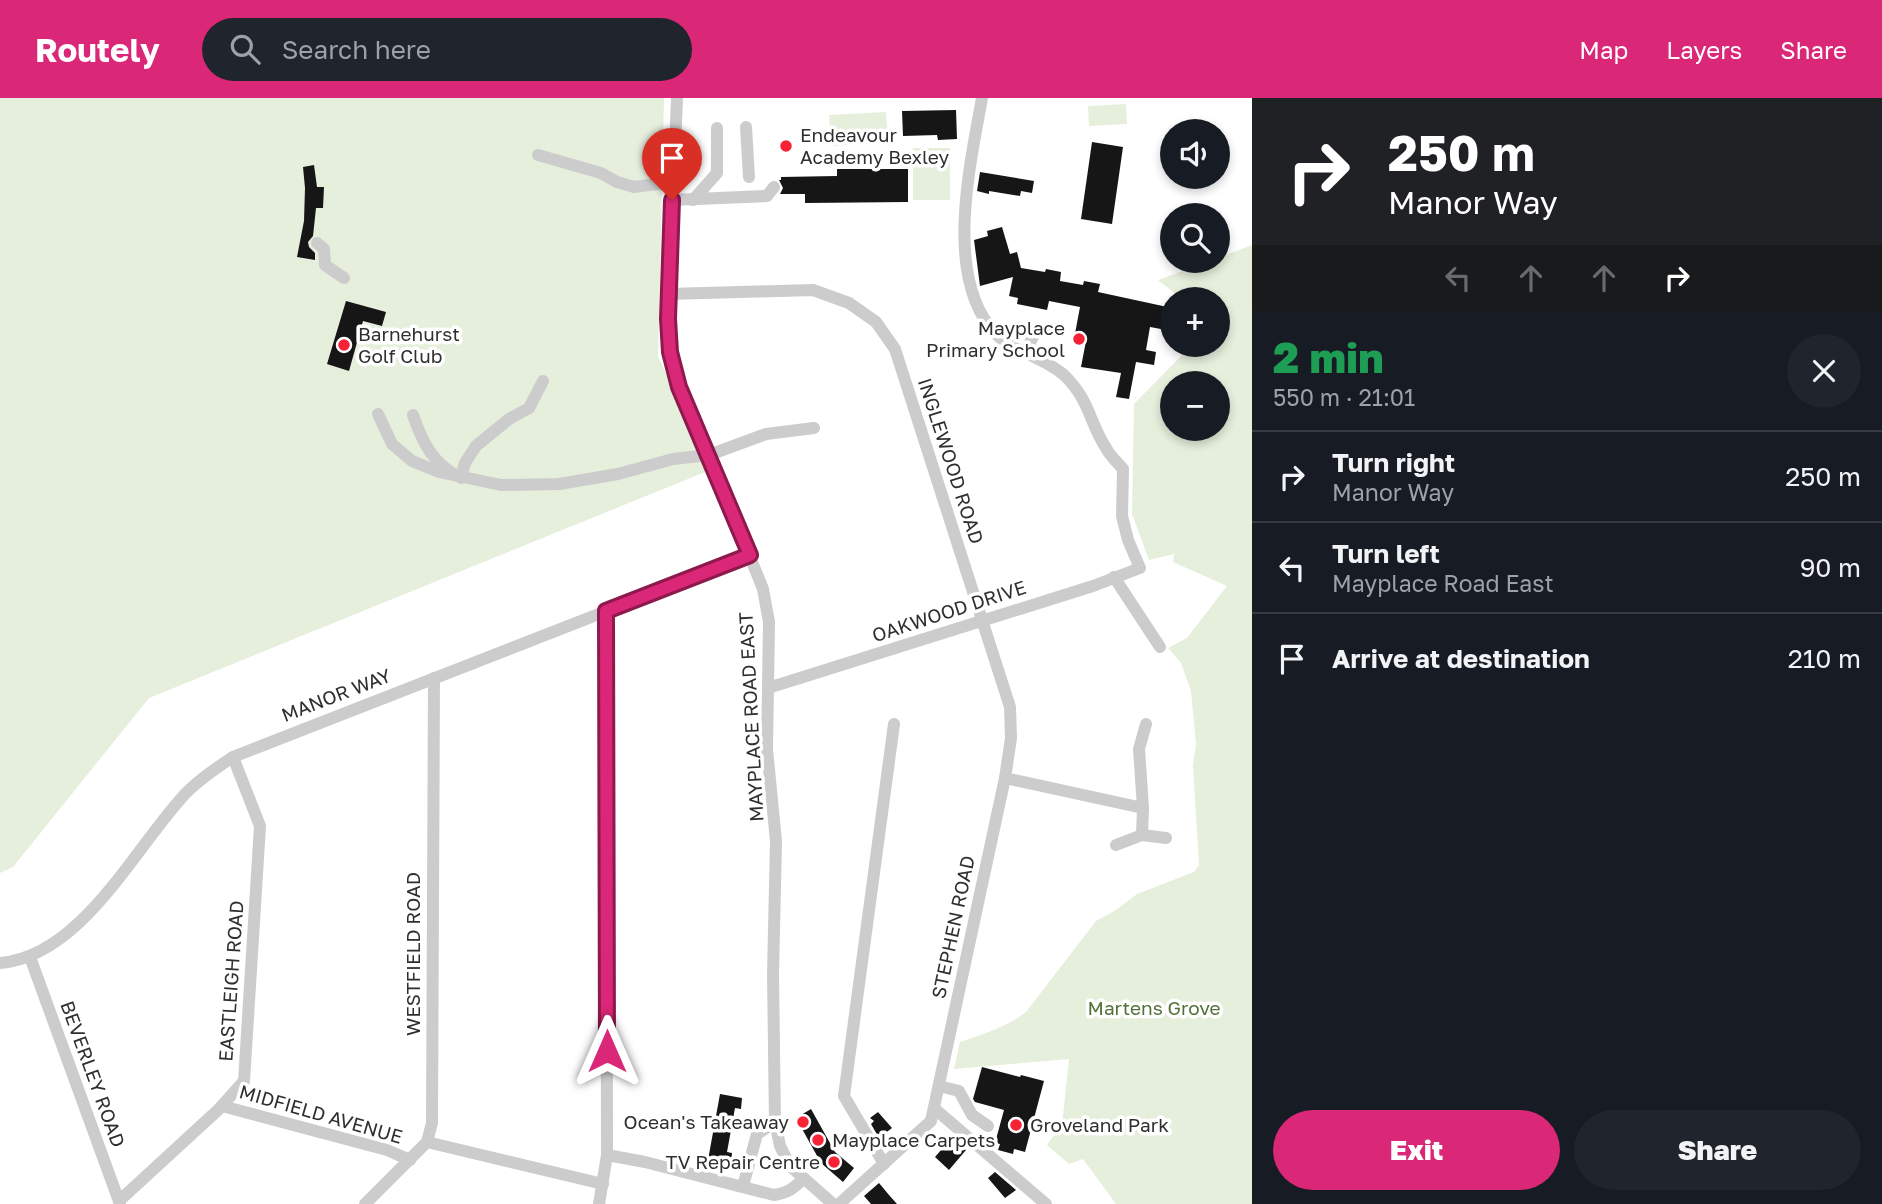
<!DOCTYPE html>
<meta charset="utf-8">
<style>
:root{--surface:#171b24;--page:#20242c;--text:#f1f3f6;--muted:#9ea1a6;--line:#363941;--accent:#db2777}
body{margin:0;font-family:"Golos Text",sans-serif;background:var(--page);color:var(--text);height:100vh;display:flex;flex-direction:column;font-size:26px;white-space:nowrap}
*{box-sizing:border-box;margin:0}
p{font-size:23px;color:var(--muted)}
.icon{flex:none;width:38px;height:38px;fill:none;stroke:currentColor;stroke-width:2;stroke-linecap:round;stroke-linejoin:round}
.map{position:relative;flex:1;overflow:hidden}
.panel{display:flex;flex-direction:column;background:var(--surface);width:630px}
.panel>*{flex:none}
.top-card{background:#202124;color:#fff;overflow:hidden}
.fabs{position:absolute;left:1160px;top:21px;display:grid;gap:14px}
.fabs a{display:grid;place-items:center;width:70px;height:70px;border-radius:50%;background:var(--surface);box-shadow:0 4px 10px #0003;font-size:35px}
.pin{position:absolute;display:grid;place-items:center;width:60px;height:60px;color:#fff;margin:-72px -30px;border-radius:50% 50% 50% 0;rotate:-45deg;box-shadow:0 0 7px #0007}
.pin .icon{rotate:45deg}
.me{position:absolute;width:77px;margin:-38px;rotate:0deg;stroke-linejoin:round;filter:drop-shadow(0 0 5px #0008)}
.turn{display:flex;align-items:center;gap:24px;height:147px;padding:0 21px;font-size:32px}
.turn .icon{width:91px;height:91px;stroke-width:2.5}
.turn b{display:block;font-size:49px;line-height:60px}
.lanes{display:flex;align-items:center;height:66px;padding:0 21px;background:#0003;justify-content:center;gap:35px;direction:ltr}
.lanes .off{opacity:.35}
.round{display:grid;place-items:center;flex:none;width:74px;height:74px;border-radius:37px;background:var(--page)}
.headline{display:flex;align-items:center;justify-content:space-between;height:119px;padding:0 21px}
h1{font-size:42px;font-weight:800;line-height:52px;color:#1e9e55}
.cta{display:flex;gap:14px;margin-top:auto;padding:14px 21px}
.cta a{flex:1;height:80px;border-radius:42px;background:var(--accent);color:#fff;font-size:28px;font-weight:800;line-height:80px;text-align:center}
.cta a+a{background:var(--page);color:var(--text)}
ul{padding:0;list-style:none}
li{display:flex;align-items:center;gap:21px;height:91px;padding:0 21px;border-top:2px solid var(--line)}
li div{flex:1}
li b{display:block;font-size:26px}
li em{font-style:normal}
header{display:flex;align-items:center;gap:42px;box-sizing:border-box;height:98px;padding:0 35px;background:var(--accent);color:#fff}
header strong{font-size:33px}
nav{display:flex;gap:38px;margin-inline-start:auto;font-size:24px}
.search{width:490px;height:63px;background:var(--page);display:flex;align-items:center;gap:18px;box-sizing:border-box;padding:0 24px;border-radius:38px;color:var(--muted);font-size:26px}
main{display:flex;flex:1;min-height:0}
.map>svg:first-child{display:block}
</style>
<header>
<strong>Routely</strong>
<div class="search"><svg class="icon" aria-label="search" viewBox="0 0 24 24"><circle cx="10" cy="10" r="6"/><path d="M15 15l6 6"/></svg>Search here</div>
<nav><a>Map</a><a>Layers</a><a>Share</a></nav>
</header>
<main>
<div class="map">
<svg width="1252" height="1106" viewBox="0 0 1252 1106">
<rect width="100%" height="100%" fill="#fff"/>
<!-- green -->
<g fill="#e6eedc" fill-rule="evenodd">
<polygon points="0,0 664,0 658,258 710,372 149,600 13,769 0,775"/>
<polygon points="1126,6 1127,26 1089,28 1088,8"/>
<polygon points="886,14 888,45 831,48 829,17"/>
<rect x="913" y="50" width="37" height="52"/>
<path d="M1252,147V1106H1116L1083,1061L1069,1066L1047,1047L1055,1036L1061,1037L1069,961L954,971L960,944C983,936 1007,929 1026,914L1096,823L1116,812L1137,796L1194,774L1199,767L1193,667L1196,646L1191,593L1181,565L1168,550L1187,540L1227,488L1173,464L1174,456L1149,462L1132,416L1134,306L1192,247H1218V201H1182L1158,182L1210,163H1218V160ZM1172,285H1218V331H1172Z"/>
</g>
<!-- building -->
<g fill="#161616">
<polygon points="956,12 957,41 938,42 937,37 903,38 902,13"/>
<polygon points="1092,44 1123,49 1112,126 1081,121"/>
<polygon points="314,67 317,89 324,89 323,110 316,110 313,138 308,144 309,149 315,155 315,162 297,159 304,123 305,90 303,69"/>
<polygon points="837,71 908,71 908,104 805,105 805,96 780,96 783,90 779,82 781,82 781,79 837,78"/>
<polygon points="980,74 1034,83 1032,95 1021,93 1020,98 989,93 989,96 977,93"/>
<polygon points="1002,129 1010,156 1017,154 1021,170 1045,174 1046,171 1061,174 1060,183 1083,187 1084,183 1100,186 1098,194 1172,210 1172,233 1150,229 1146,252 1156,254 1154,267 1136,264 1129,301 1116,299 1121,275 1081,269 1086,243 1074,241 1080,209 1049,203 1047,212 1017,206 1018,200 1009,198 1013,179 980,188 974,142 988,138 987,133"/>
<polygon points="346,203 386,214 382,228 363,223 349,273 327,266"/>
<polygon points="982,969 1020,979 1021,977 1044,983 1025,1054 1014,1051 1013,1056 998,1052 1000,1046 995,1045 1004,1012 975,1004 973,1001"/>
<polygon points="720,996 742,1000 741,1011 735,1010 727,1054 732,1055 731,1067 708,1062"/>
<polygon points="811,1011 835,1054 854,1070 843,1084 821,1065 796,1020"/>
<polygon points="878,1014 892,1030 879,1040 871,1026 874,1023 870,1020"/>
<polygon points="953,1038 966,1052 949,1072 935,1059"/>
<polygon points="995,1074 1016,1092 1005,1100 988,1080"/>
<polygon points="879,1085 889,1097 897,1106 871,1106 864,1098"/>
</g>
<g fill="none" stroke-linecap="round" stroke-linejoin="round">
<!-- minor -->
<g stroke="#ccc" stroke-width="12">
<polyline points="677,0 668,221 670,254 679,289 709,357 763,491 769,524 767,651 776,743 773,876 775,1024 780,1048 790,1068 833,1106"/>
<polyline points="746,29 749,79"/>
<polyline points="538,57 601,75 617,84 634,89 673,84"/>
<polyline points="672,102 767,98 774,89"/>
<polyline points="693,102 717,75 717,30"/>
<polyline points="317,145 324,151 325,167 344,180"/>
<polyline points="669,196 813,192 849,205 876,224 895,251 1010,609 1011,640 1005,680 931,1023 839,1106"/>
<polyline points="1025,254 1035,235"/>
<polyline points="378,316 392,346 412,363 439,374 501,387 559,386 618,376 673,361 709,357 766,336 814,330"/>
<path d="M413,317C423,346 433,366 461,380L465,365L476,348L509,321L529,310L543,283"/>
<polyline points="1114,479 1160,549"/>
<path d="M768,590L1093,488L1140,470L1128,442L1122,418L1123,371C1117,364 1110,358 1106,350C1089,324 1090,302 1064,277C1045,260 1014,254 996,236C943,181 970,68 982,0"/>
<polyline points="1005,680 1143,710"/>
<polyline points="1142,737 1166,740"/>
<polyline points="1116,747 1142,737 1143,710 1139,651 1146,626"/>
<polyline points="30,859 120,1106"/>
<path d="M0,865C81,859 135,749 186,695C200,681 216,670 233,659L750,457"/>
<polyline points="939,988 959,993 972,1017 988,1028"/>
<polyline points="222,1008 387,1052 410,1062"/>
<polyline points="935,1011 1046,1106"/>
<polyline points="427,1044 603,1086"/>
<path d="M607,1057L645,1064L774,1097C788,1095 794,1090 803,1081"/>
<polyline points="884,1066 844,998 894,626"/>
<polyline points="743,1088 757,1036 775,1024"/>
<polyline points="119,1103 218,1012 244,983 260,728 233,659"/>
<polyline points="365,1106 427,1044 432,1025 434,580"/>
<polyline points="599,1106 607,1057 606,513"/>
</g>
</g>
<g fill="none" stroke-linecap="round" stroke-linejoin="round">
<!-- route casing -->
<g stroke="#8e194d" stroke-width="18">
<polyline id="route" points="607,953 606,513 750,457 679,289 670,254 668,221 672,102"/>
</g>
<!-- route -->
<use href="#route" stroke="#db2777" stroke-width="12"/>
</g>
<!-- markers -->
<g fill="#f52335" stroke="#fff" stroke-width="2.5">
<circle cx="786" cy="48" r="7"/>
<circle cx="1079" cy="241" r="7"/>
<circle cx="344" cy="247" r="7"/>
<circle cx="803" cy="1024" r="7"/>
<circle cx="1016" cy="1027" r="7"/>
<circle cx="818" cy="1042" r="7"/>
<circle cx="834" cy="1064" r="7"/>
</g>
<g text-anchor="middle" stroke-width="7" stroke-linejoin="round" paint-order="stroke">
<!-- poi labels -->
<g font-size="19" fill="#2f2f2f" stroke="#fff" text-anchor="start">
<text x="800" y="44">Endeavour<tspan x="800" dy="22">Academy Bexley</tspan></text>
<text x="1065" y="237" text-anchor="end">Mayplace<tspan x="1065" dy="22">Primary School</tspan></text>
<text x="358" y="243">Barnehurst<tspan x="358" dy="22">Golf Club</tspan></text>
<text x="789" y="1031" text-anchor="end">Ocean's Takeaway</text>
<text x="1030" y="1034">Groveland Park</text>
<text x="832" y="1049">Mayplace Carpets</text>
<text x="820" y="1071" text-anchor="end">TV Repair Centre</text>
</g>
<!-- street labels -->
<g font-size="19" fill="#2f2f2f" stroke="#fff">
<text transform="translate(951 363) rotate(72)" y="7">INGLEWOOD ROAD</text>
<text transform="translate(949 513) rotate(-18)" y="7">OAKWOOD DRIVE</text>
<text transform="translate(336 597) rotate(-21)" y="7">MANOR WAY</text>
<text transform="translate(751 619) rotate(-93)" y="7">MAYPLACE ROAD EAST</text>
<text transform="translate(953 829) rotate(-78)" y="7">STEPHEN ROAD</text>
<text transform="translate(413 856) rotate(-90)" y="7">WESTFIELD ROAD</text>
<text transform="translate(231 883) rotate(-86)" y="7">EASTLEIGH ROAD</text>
<text transform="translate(93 976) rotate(70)" y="7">BEVERLEY ROAD</text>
<text transform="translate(321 1016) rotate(16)" y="7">MIDFIELD AVENUE</text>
</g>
<!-- park labels -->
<g font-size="19" fill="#537038" stroke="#fff">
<text x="1154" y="917">Martens Grove</text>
</g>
</g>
</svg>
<div class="fabs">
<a><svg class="icon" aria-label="sound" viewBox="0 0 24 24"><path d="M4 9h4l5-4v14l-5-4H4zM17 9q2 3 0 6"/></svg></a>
<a><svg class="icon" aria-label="search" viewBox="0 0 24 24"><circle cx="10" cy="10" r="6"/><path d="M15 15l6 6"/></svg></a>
<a>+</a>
<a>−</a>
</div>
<div class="pin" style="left:672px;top:102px;background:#d93025"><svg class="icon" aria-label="arrive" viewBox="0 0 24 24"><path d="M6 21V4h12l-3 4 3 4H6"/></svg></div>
<svg class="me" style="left:607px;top:953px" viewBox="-20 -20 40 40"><path d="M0-17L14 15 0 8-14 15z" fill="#db2777" stroke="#fff" stroke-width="4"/></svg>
</div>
<section class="panel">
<div class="top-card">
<div class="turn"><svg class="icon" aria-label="right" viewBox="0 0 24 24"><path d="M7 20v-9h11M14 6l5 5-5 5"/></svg><div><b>250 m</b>Manor Way</div></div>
<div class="lanes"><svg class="icon off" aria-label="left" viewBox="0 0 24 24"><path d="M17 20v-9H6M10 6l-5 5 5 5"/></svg><svg class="icon off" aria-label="ahead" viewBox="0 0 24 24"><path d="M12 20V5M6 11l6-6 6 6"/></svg><svg class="icon off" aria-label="ahead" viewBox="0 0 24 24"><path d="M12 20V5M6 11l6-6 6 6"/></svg><svg class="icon" aria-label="right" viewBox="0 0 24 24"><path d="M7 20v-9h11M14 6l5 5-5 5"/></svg></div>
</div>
<div class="headline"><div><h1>2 min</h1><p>550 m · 21:01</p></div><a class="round"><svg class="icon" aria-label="close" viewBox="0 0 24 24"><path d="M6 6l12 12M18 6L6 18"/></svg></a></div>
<ul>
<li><svg class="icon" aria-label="right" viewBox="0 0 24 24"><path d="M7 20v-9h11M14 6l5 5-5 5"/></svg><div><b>Turn right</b><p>Manor Way</p></div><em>250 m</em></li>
<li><svg class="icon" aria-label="left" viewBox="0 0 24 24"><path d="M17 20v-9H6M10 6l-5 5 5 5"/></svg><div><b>Turn left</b><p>Mayplace Road East</p></div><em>90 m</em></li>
<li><svg class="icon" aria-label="arrive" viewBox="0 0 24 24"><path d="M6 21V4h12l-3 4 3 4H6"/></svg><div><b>Arrive at destination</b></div><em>210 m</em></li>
</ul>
<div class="cta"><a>Exit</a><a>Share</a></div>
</section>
</main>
